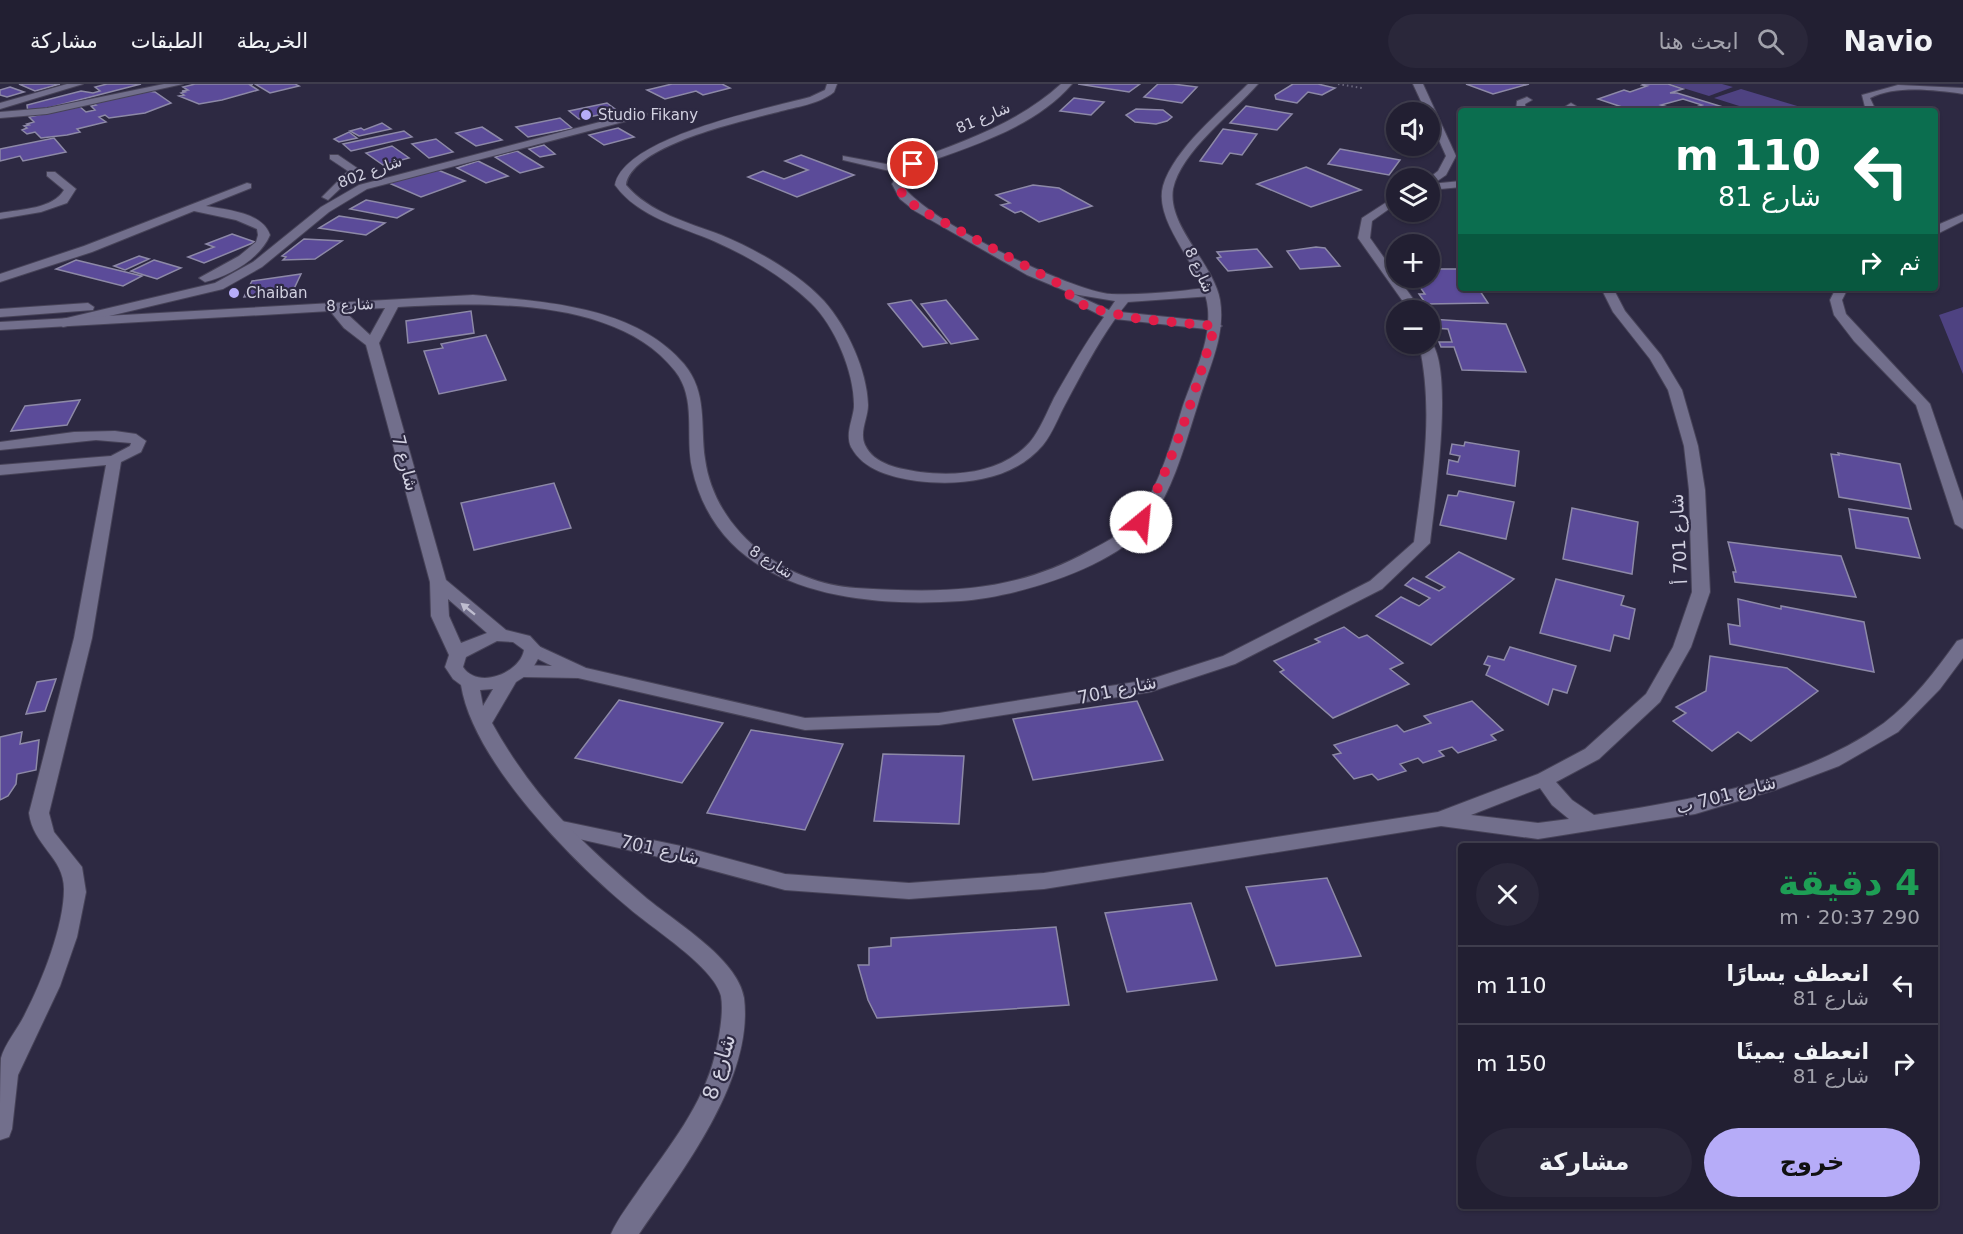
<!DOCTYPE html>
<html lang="ar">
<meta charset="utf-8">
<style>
:root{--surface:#221f32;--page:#2a273a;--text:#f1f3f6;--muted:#a2a2ac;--line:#3f3d4d;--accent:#b6acf8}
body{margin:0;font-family:"DejaVu Sans",Vazirmatn,sans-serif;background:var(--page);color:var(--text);direction:rtl;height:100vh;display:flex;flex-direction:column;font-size:22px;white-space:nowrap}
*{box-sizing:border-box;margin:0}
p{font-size:20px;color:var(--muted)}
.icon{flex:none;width:33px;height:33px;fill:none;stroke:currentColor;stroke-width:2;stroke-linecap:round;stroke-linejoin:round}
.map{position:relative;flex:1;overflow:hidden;direction:ltr}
.drawer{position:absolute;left:1458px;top:759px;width:480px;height:366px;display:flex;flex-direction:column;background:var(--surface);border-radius:6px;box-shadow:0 2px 4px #0004,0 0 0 2px var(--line);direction:rtl}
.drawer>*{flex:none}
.banner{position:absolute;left:1458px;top:24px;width:480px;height:183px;border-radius:6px;box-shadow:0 2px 4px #0004,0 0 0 2px var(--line);direction:rtl;background:#0b6e4f;color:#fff;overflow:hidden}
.controls{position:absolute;left:1386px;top:18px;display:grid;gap:12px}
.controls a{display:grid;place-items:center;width:54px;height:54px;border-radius:50%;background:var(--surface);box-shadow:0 2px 4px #0004,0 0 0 2px var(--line);font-size:30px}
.pin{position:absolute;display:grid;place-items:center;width:51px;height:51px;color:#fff;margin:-26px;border:3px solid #fff;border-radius:50%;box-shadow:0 2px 6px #0007}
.me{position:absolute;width:66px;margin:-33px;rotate:28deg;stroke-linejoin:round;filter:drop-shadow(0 0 4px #0008)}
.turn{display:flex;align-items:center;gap:21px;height:126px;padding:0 18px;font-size:27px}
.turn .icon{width:78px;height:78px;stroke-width:2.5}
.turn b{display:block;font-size:42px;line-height:51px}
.then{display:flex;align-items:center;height:57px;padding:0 18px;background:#0003;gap:12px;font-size:22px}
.round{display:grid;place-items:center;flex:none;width:63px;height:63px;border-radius:32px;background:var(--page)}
.headline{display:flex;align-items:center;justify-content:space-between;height:102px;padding:0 18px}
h1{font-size:36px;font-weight:800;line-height:45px;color:#1e9e55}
.button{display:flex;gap:12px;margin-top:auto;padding:12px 18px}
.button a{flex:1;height:69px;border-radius:36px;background:var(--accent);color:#111;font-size:24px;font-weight:800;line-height:69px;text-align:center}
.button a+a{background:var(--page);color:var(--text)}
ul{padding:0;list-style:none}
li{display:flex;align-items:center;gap:18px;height:78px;padding:0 18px;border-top:2px solid var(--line)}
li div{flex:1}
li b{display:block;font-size:22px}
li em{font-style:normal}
header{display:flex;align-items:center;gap:36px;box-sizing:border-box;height:84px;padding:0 30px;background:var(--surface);border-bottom:2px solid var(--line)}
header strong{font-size:28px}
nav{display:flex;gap:33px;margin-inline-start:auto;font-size:21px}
.search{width:420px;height:54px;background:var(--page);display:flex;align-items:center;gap:15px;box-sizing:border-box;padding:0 21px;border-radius:33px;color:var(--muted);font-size:22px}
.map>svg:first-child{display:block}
</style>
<header>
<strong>Navio</strong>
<div class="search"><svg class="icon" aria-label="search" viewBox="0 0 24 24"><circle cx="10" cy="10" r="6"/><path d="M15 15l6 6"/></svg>ابحث هنا</div>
<nav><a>الخريطة</a><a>الطبقات</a><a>مشاركة</a></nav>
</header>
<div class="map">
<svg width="1963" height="1150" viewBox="0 0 1963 1150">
<rect width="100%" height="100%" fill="#2d2942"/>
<!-- green -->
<g fill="#4e4281">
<polygon points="1670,0 1722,0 1733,3 1709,12"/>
<polygon points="1741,5 1814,27 1755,27 1714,14"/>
<polygon points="1963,223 1963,290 1939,231"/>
</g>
<!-- building -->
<g fill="#5b4b99" stroke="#8d89a7" stroke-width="1.5">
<polygon points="19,0 60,0 35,7"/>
<polygon points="107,0 141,0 28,29 27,21 81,7 93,9 100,7 95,3"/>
<polygon points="195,0 253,0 250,1 258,6 222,16 199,20 179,12 184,11 181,9 185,8 182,7 188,6 183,3"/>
<polygon points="255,0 295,0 299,2 270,9"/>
<polygon points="672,0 722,0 730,4 703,11 696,7 665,15 647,6"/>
<polygon points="1078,0 1140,0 1129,8"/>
<polygon points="1158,0 1173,0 1197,3 1182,19 1144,13"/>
<polygon points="1293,0 1318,0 1335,4 1322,11 1308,8 1297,19 1276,15 1275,11"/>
<polygon points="1466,0 1529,0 1493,10"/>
<polygon points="1668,0 1683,5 1670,9 1677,9 1736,27 1685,27 1702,21 1683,15 1661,21 1674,25 1667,27 1634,27 1598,15 1624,6 1630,8 1647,2 1642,1 1644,0"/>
<polygon points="10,3 24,8 7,13 0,11 0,6"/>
<polygon points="147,7 155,8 171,19 145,29 109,34 105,31 99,33 106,38 77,45 80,48 67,51 41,54 35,48 27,50 22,46 27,44 24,42 29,41 27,40 34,38 29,33 79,22 86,28 95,26 91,22 96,21 93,19"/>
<polygon points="1074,14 1104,18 1091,31 1060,27"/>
<polygon points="607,19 618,27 579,35 569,27"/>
<polygon points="1246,22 1292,30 1277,46 1230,39"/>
<polygon points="1136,25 1163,26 1172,33 1167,37 1156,40 1135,38 1126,31"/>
<polygon points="560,34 572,44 528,53 516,43"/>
<polygon points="382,39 391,45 359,52 350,47 361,44 364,46"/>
<polygon points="482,43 502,56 476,62 456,49"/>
<polygon points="618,44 634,53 604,61 589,51"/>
<polygon points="1223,45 1257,50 1242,71 1230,69 1222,80 1200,77"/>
<polygon points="404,47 412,53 351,67 343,60"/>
<polygon points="349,48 357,54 339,58 334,55"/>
<polygon points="54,54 66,68 23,77 20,72 0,77 0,65"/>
<polygon points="436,55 453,68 429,74 412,60"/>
<polygon points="544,61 555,70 540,73 529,65"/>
<polygon points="392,62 409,74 383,81 366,69"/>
<polygon points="1340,65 1400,76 1389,91 1328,80"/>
<polygon points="517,67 543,83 520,89 495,73"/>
<polygon points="801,71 854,91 797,113 748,93 763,87 784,95 808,86 785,77"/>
<polygon points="478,77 508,92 486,99 457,84"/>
<polygon points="1306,83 1361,106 1311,123 1257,100"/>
<polygon points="433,84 465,97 421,113 389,99"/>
<polygon points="1033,101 1059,104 1092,122 1039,138 1021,127 1015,129 1001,121 1010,119 996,111"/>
<polygon points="366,116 413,125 397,134 350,125"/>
<polygon points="339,132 385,139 366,151 319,144"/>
<polygon points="232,150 255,158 204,179 188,173 214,163 206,160"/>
<polygon points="304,155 342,157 315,175 283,176 286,173 282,172"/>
<polygon points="1316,163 1325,164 1340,182 1300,185 1287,167"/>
<polygon points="1257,165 1272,183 1228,187 1217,174 1221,173 1217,168"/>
<polygon points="139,172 149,175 125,186 114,182"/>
<polygon points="76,176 142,192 123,202 56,185"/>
<polygon points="154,176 181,184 157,195 131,187"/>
<polygon points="1430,185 1461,185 1461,204 1478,204 1488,219 1426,220 1419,210 1425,210 1420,203 1414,204 1410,196 1415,196 1414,194 1430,194"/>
<polygon points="301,190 292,209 244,213 252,197"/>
<polygon points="911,216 947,259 923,263 888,220"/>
<polygon points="946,216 978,255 951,260 921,220"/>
<polygon points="471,227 474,249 408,259 406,237"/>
<polygon points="1430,235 1506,240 1526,288 1462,286 1454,263 1441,263 1439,258 1452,258 1448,245 1433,244"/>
<polygon points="486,251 506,296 439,310 424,267 443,264 441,260"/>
<polygon points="80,316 67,341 11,347 25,322"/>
<polygon points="1465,358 1519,367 1515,402 1447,390 1449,376 1458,378 1460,372 1450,370 1452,360 1464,362"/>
<polygon points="1838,369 1900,380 1911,425 1839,413 1831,370 1839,371"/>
<polygon points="554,399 571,444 474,466 461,419"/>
<polygon points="1459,407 1514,418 1506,455 1440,441 1448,411 1457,412"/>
<polygon points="1572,424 1638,438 1632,490 1563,475"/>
<polygon points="1849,425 1908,434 1920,474 1856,464"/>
<polygon points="1728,458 1841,472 1856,513 1735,498 1733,488 1736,488"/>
<polygon points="1459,468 1514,495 1431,561 1376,532 1401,513 1419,522 1430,514 1405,501 1413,494 1439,507 1445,503 1426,493"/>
<polygon points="1556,495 1624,512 1621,521 1635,525 1629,555 1614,551 1610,567 1540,549"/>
<polygon points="1738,515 1781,525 1781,522 1864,538 1874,588 1730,560 1728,540 1740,542"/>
<polygon points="1344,543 1359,554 1367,551 1403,579 1390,585 1409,600 1333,634 1280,588 1284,586 1274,577 1320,558 1315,555"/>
<polygon points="1510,563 1576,582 1567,609 1553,605 1548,621 1486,591 1490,582 1484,580 1488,572 1504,576"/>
<polygon points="1710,572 1787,584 1818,607 1751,657 1738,648 1712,667 1673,637 1686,629 1676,623 1706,607"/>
<polygon points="56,595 45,627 26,630 37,598"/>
<polygon points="619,616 723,639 682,699 575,674"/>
<polygon points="1137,617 1163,676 1033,696 1013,635"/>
<polygon points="1472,617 1503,646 1491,651 1496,656 1458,669 1452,663 1439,667 1444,672 1423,679 1418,674 1400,680 1406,687 1378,696 1372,690 1354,695 1333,671 1341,669 1334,661 1397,641 1404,648 1431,639 1424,632"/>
<polygon points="751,646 843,660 805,746 707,729"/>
<polygon points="22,648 20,660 39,656 36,686 17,690 16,700 8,712 0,716 0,653"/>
<polygon points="883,670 964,672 959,740 874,737"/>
<polygon points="1327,794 1361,872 1276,882 1246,803"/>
<polygon points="1191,819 1217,896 1127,908 1105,829"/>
<polygon points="1056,843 1069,921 877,934 868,916 858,881 869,881 869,864 891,862 891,854"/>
</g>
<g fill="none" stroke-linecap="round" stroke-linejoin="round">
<!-- service casing -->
<g stroke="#474358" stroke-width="2">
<g id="service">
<polygon points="1527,13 1532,16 1525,20 1526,27 1516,27 1517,17"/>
<polygon points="1571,19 1576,22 1570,27 1558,27"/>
<polygon points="1461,97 1461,103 1430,106 1430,100"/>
</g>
</g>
<!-- minor casing -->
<g stroke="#474358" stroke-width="2">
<g id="minor">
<polygon points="67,0 83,0 0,25 0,19"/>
<polygon points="164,0 183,0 47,30 0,34 0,28 47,24"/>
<path d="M827,0H837L834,8C820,20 795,23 778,28C743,37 632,61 626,101C650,129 687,138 721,151C757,166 798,189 824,217C847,243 867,286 868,321C868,334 859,348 865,361C874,381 901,385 920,388C959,393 1003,388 1030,358C1040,346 1047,328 1054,314C1070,286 1085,259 1104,233L1066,214L1072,210L1076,211L1109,226L1115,217L1073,210L1027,191L915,127L900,115L892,100L898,89L843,76V72L902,83L909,78C964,57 1017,40 1061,0H1072C1033,45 970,62 917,82L908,89L902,100C921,134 1070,207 1111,210C1134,211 1157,209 1180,207C1191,206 1205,203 1216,205V211L1212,212L1128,218L1120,228L1215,238L1222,242L1215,246L1115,235C1096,262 1082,289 1067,317C1059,331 1053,349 1043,361C1013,397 960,402 917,397C892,393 864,387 851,363C845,350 853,335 854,323C855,290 835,242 811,219C785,194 750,173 716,158C680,142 639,134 615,101C624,53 766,25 810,13L825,6Z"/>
<polygon points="1413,0 1423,0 1456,72 1446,91 1430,102 1429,94 1438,87 1446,72 1430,36 1430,28 1426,28"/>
<path d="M1898,1L1963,4V10C1934,6 1897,1 1870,14L1876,27H1866L1862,11Z"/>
<polygon points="642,27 647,30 646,32 367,105 329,128 262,183 223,205 63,243 56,239 58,236 215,199 253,178 321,123 359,101"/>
<polygon points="330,71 338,71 360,86 328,116 322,113 348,87 330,75"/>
<path d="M47,88H55L76,105L67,119L41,128L0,135V129C21,125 53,125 64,106L47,92Z"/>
<path d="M247,99L251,100V104L206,122C227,126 262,128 270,151C260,175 229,192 205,198L199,194L239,172L256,158L258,151L257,145L236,136L194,127L92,168L0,198V190L84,162Z"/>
<polygon points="1396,112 1396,120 1372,137 1370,154 1421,226 1409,226 1358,154 1362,134"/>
<polygon points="1963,130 1963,137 1935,151 1935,142"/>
<path d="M1601,204H1613L1625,227L1661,271L1682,306L1698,362L1705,406L1710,508L1691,563L1660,618L1599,675L1556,698L1572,716L1594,731C1692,716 1802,698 1884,639C1913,617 1936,586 1957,557L1963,555V574L1940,605L1898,648L1839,682L1775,706L1695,730L1538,755L1441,742L1044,805L909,815L785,806L681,778L557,750L550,748L547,743L550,738L557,736L681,762L785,790L909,799L1044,789L1438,728L1538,690L1585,665L1646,610L1673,563L1692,508L1689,406L1684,362L1668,306L1650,275L1613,228ZM1540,704L1552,721L1569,735L1538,739L1471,731Z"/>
<polygon points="1836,204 1848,204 1842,216 1846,230 1930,320 1963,417 1963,445 1955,440 1916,321 1854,257 1834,231 1830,216"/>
<polygon points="88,219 94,223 93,226 0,233 0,225"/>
<path d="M1430,257C1455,282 1434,422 1430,459L1382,505L1235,580L1150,608L939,641L805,646L578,594L523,593L514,587L523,581L552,582L528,570L525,566L528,562L534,560L586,584L805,634L939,629L1148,596L1223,572L1370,497L1414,458C1423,391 1434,326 1419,260H1430Z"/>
<path d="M115,347L136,350L146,357L141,368L121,378L92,554L49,729L54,748L82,783L86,808L77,853L60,902L18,991L12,1045L9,1053L0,1056C0,1036 0,991 1,974C5,959 18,945 25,930C42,897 64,842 64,805C64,773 33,762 29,729L74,554L106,381L0,391V381L111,372L130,362L131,359L96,356L0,366V358L74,348Z"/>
</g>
</g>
<!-- tertiary casing -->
<g stroke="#474358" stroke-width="2">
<path id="tertiary" d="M1248,0H1258C1233,29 1181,67 1173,105C1167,142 1214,180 1220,216C1226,253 1208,285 1198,320C1185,360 1174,404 1149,439C1115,484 1015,513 961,517C855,524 719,508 692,384C685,352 697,315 675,287C617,213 482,218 398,223L379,259L446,496L506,546L530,552L543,566L530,589L516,598L492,639C512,675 536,708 564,738C589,764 617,789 644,812C673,837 738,874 744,914C754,995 682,1087 639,1150H611C618,1134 630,1119 640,1104C669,1063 703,1021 715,971C719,954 724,929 721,912C714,883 653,845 630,825C572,777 473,677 461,601L453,595L445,583L449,571L431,532L430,498L366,261L344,244L330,227L0,246V238L473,211C543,218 634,221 684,280C708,309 700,341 705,375C715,448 785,499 856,504C942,509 1011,510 1089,467C1106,458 1126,448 1137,432C1159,402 1170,363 1181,328C1191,295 1211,261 1208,225C1205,185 1153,140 1163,102C1174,65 1221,27 1248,0ZM385,224L370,251L343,226ZM448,515L487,549L461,559L449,532ZM497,557L513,558L524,566C520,589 478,606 463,583L466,573ZM493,605L483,622L480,606Z"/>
</g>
<!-- path -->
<polyline stroke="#6a677d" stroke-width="2" stroke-dasharray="1.5 3" stroke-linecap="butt" points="1338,0 1362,4"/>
<!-- service -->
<use href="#service" fill="#726f8c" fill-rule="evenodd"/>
<!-- minor -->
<use href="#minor" fill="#726f8c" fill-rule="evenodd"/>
<!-- tertiary -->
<use href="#tertiary" fill="#726f8c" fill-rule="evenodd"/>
</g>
<!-- one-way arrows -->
<defs><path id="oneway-solid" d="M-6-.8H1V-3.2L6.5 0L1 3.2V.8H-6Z" transform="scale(1.5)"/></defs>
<use fill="#bebdcf" href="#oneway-solid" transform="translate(468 525) rotate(-141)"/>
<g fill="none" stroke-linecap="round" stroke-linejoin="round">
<!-- route -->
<path stroke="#e11d48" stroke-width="10" stroke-dasharray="0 18" d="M913,80L904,87L897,100L904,113L919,125L1061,201L1076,218L1094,225L1139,235L1215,242C1194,311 1175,374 1141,438"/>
</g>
<!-- markers -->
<g fill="#b6acf8" stroke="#2d2942" stroke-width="2">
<circle cx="586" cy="31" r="6"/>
<circle cx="234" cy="209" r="6"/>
</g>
<g text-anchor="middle" stroke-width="4.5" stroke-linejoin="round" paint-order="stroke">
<!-- far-poi labels -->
<g font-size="15" fill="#d1d0e0" stroke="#2d2942" text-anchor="start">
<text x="598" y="36">Studio Fikany</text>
<text x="246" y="214">Chaiban</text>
</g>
<!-- far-street labels -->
<g font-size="15" fill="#d1d0e0" stroke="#2d2942">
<text transform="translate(983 34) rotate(-23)" y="5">شارع 81</text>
<text transform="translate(370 88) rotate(-20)" y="5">شارع 802</text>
<text transform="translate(1199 186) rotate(65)" y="5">شارع 8</text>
<text transform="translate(350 221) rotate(-3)" y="5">شارع 8</text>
<text transform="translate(771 478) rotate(32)" y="5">شارع 8</text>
</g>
<!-- street labels -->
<g font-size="18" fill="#d1d0e0" stroke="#2d2942">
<text transform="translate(405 379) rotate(75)" y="6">شارع 7</text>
<text transform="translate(1679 455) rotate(-93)" y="6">شارع 701 أ</text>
<text transform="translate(1117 606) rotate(-12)" y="6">شارع 701</text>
<text transform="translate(1726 711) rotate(-15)" y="6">شارع 701 ب</text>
<text transform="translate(660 766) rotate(13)" y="6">شارع 701</text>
</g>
<!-- near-street labels -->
<g font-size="21" fill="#d1d0e0" stroke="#2d2942">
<text transform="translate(719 983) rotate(-73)" y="7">شارع 8</text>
</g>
</g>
</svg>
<div class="controls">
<a><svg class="icon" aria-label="sound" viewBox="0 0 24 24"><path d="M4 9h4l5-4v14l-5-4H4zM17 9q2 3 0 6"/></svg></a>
<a><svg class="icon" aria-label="layers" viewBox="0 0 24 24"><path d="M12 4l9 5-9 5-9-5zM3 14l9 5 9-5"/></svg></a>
<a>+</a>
<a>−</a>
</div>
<div class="pin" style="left:913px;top:80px;background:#d93025"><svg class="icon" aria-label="arrive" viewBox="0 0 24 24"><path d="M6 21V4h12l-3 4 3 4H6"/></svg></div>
<svg class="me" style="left:1141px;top:438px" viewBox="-20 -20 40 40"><circle r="19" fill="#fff"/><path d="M0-13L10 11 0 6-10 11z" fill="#e11d48"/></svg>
<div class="banner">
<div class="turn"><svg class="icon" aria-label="left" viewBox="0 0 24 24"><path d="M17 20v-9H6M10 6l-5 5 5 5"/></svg><div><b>110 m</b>شارع 81</div></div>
<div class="then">ثم<svg class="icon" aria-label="right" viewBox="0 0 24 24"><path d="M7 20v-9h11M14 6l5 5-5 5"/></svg></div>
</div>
<section class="drawer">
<div class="headline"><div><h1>4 دقيقة</h1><p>290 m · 20:37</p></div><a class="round"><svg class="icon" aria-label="close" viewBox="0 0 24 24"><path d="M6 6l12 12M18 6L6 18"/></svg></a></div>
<ul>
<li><svg class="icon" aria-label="left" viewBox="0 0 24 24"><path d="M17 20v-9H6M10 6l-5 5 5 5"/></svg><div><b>انعطف يسارًا</b><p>شارع 81</p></div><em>110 m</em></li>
<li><svg class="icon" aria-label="right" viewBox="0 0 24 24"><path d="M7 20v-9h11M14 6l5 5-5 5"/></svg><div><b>انعطف يمينًا</b><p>شارع 81</p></div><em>150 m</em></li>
</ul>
<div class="button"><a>خروج</a><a>مشاركة</a></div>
</section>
</div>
